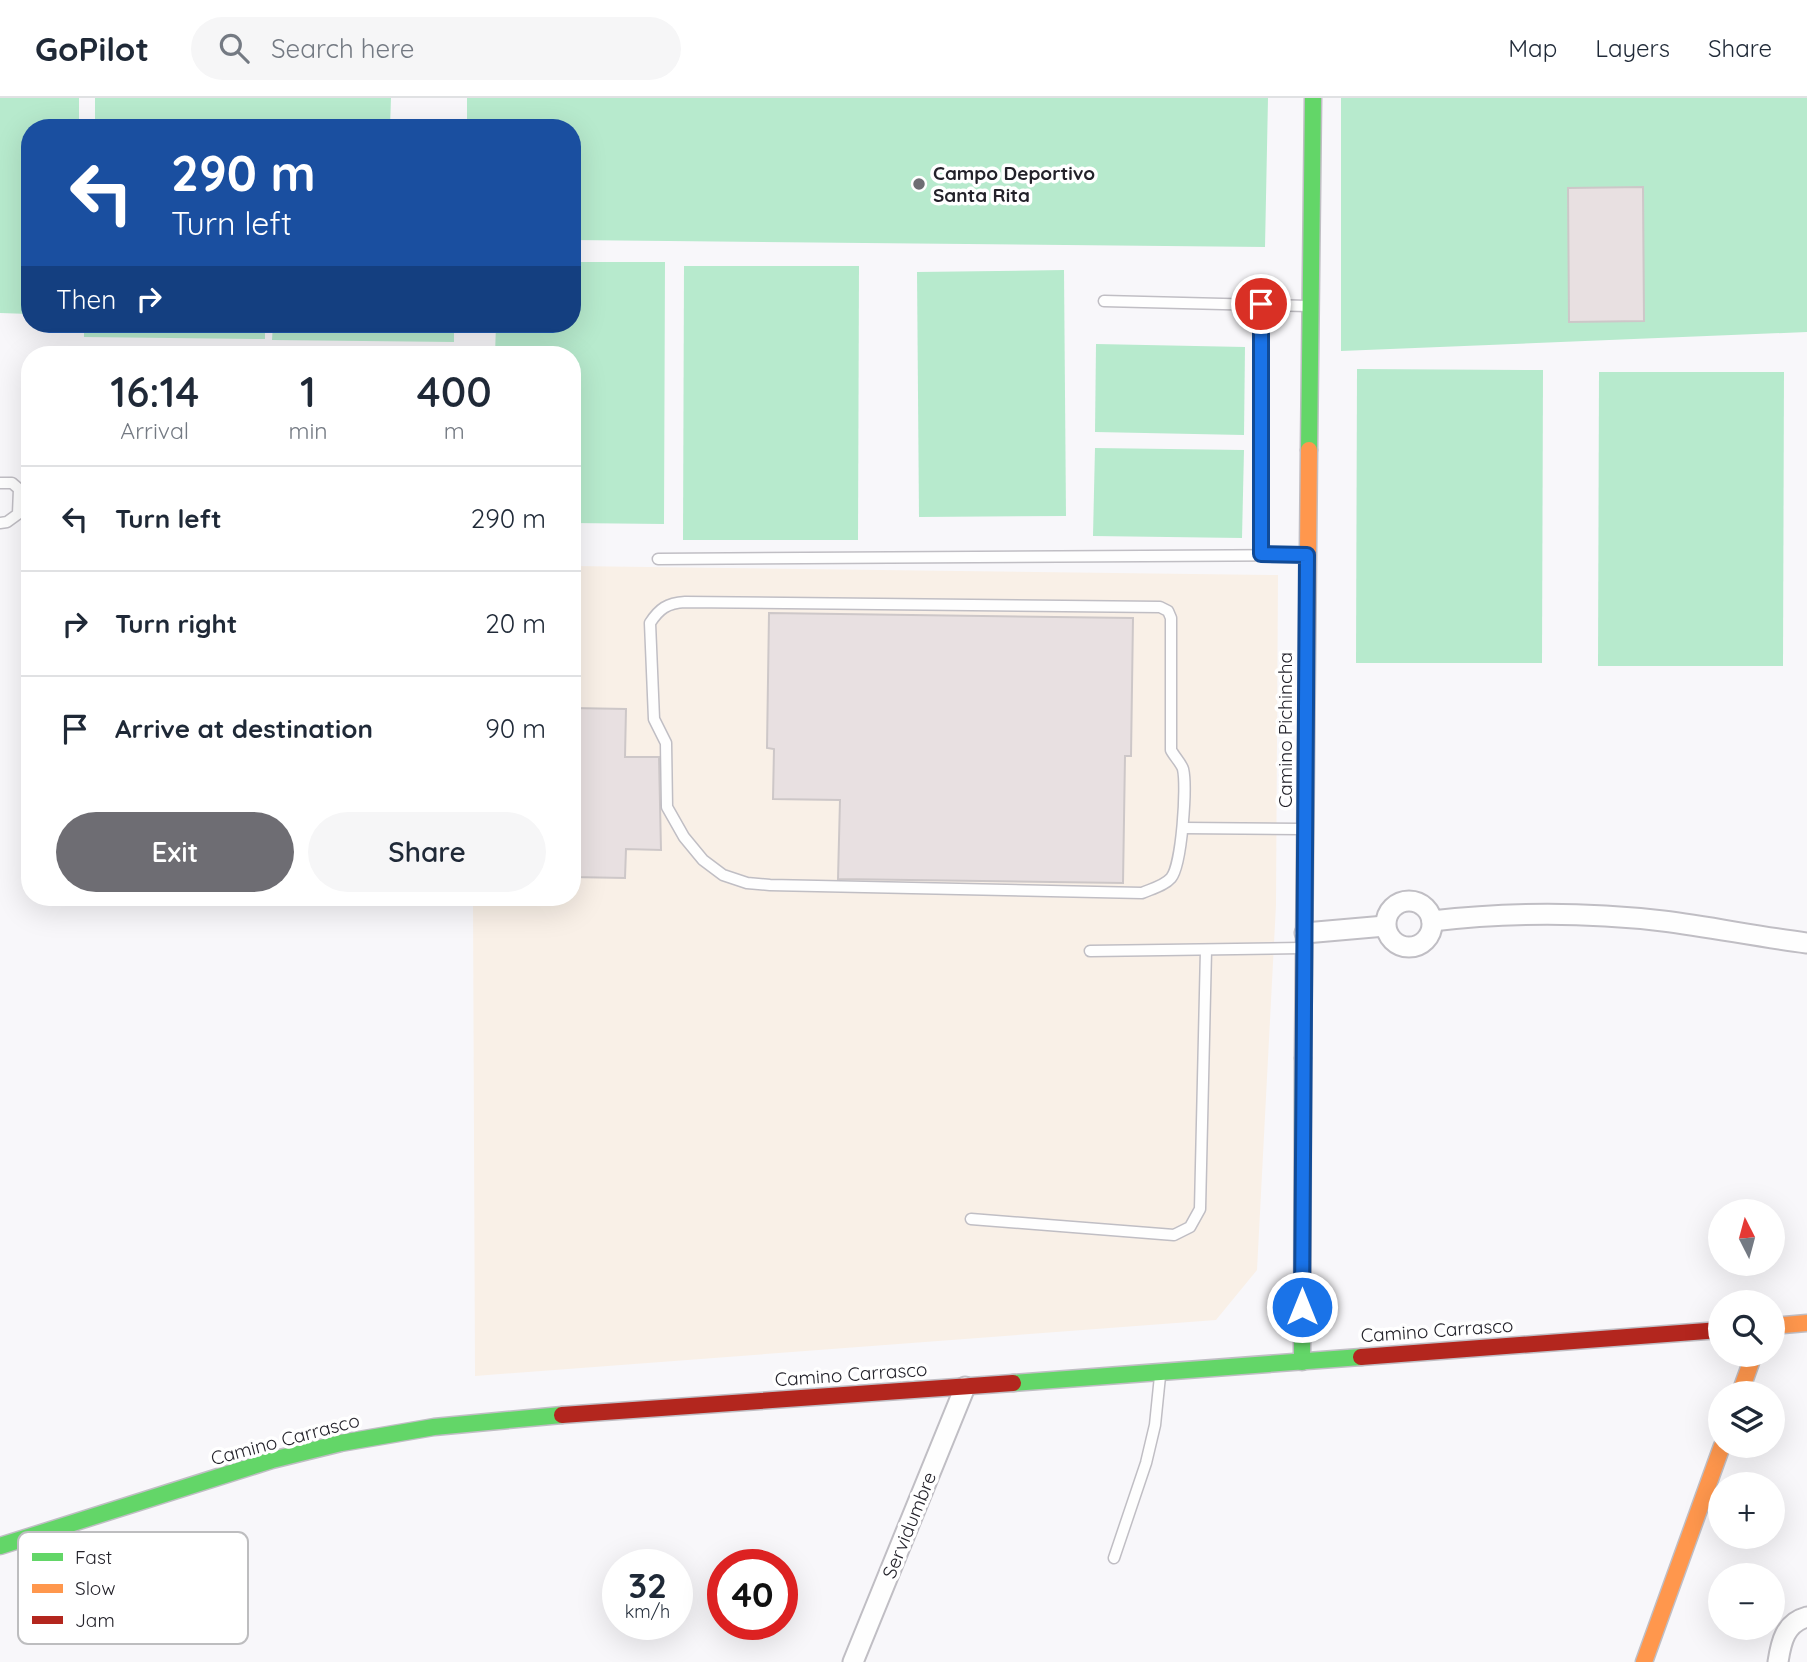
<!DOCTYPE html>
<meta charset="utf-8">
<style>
:root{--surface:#fff;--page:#f6f6f7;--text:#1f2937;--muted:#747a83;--line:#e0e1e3;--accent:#6e6d73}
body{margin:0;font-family:Quicksand,sans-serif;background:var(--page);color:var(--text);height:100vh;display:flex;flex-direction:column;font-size:26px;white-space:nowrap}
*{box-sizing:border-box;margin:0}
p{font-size:23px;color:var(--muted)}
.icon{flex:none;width:38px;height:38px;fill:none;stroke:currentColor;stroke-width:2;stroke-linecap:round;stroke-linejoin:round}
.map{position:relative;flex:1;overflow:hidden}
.sheet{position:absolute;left:21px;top:248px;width:560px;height:560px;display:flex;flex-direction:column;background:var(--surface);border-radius:28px;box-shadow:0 7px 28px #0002}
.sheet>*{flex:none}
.banner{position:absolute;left:21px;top:21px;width:560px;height:214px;border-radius:28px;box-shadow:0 7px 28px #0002;background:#1a4fa0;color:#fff;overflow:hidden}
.needle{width:46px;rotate:354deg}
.fabs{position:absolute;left:1708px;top:1101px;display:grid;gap:14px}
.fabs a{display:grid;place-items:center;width:77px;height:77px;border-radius:50%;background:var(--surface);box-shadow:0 7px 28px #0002;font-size:35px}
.speed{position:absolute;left:602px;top:1451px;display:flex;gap:14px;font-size:35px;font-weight:700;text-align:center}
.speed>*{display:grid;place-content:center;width:91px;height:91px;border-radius:50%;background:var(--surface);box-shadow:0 7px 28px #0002;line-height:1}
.speed small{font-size:18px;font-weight:400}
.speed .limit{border:10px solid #d22;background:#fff;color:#111}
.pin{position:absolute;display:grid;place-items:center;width:60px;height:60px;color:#fff;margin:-30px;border:4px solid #fff;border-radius:50%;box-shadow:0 2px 7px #0007}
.me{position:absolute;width:77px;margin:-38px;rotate:0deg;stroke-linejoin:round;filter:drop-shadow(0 0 5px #0008)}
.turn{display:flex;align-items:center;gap:24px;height:147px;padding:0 35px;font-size:32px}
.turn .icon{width:91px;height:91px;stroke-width:2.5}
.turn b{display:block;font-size:49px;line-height:60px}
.then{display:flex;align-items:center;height:66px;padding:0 35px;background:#0003;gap:14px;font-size:26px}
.eta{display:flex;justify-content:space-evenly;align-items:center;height:119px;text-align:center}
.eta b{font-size:42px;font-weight:600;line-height:49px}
.cta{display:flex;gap:14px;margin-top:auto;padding:14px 35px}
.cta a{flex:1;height:80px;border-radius:42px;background:var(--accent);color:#fff;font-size:28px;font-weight:600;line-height:80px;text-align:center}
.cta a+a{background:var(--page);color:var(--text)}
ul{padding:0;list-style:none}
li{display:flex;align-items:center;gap:21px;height:105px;padding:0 35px;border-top:2px solid var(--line)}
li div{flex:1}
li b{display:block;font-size:26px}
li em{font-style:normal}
header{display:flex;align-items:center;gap:42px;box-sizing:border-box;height:98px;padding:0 35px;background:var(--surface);border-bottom:2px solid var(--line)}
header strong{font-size:33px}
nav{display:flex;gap:38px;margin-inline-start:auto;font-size:24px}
.search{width:490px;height:63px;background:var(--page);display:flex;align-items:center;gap:18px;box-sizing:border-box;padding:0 24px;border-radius:38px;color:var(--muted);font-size:26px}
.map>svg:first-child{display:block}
</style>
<header>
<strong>GoPilot</strong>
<div class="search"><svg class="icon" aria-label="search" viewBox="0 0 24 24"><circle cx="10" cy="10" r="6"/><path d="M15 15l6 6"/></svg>Search here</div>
<nav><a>Map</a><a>Layers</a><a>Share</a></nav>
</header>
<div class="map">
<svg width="1807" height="1564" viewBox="0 0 1807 1564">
<rect width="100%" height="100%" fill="#f8f7fa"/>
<!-- industrial -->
<polygon fill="#f9f0e7" points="572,468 1278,477 1276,807 1257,1172 1216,1222 475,1278 473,800 572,800"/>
<!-- green -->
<g fill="#b7eacd">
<polygon points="0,0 79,0 79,30 30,30 30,216 0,215"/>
<polygon points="95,0 391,0 390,30 95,30"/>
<polygon points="467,0 1268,0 1265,149 572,142 572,30 467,30"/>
<polygon points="1341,0 1807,0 1807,234 1341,253"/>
<polygon points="572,164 665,164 664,426 572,425 572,257 495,257 496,226 572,226"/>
<polygon points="684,168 859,168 858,442 683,442"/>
<polygon points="1064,172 1066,418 919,419 917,174"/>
<polygon points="84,226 265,226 265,241 84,239"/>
<polygon points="273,226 454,226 454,244 272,242"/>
<polygon points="1096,246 1245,249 1244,337 1095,334"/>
<polygon points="1357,271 1543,272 1542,565 1356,565"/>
<polygon points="1599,274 1784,274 1783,568 1598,568"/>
<polygon points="1095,350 1244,352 1242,440 1093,438"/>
</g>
<!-- building -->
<g fill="#e8e0e1" stroke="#cdc7c8" stroke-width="2">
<polygon points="1643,89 1644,223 1569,224 1568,90"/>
<polygon points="769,515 1133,520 1131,658 1125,658 1123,785 838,781 840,702 773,701 774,651 767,650"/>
<polygon points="572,610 626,611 625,659 659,659 661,752 626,751 625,780 572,779"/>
</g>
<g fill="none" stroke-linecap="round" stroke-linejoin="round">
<!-- lane casing -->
<g stroke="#c0bec4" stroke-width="13">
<g id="lane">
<polyline points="1104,203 1307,208"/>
<polyline points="1261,206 1261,456"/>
<polyline points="0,385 12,385 19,391 18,416 7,424 0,425"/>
<polyline points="658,461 1303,457"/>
<path d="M685,504L1160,509L1168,513L1171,520V652C1174,658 1181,665 1183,671C1187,688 1182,767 1171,780C1164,788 1151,791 1142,795L770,787L747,785L723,777L703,762L684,739L667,709L666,645L654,621L650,525C659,511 667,505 685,504Z"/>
<polyline points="1183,730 1301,731"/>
<polyline points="1090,853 1301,850"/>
<polyline points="971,1121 1174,1137 1190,1129 1200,1111 1206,852"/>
<polyline points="1114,1460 1146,1365 1155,1327 1160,1278"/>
</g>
</g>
<!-- street casing -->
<g stroke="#c0bec4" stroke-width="23">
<g id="street">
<circle cx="1409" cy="826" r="23"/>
<path d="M1432,823C1509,814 1586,814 1663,823C1711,829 1759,839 1807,845"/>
<polyline points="1305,835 1385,828"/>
<polyline points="853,1564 965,1289"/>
<path d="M1778,1564C1781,1544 1785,1525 1807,1519"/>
</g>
</g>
<!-- fast casing -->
<g stroke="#c0bec4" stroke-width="19">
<g id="fast">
<polyline points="1309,352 1313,0"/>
<polyline points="1302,1264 1303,960"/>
<polyline points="1013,1285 1361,1259"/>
<polyline points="0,1448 272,1362 341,1345 434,1329 562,1317"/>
</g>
</g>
<!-- slow casing -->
<g stroke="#c0bec4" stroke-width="19">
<g id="slow">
<polyline points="1303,960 1309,352"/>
<polyline points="1773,1228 1807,1225"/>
<polyline points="1740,1295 1754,1256"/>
<polyline points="1644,1564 1722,1348"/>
</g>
</g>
<!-- jam casing -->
<g stroke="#c0bec4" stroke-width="19">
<g id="jam">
<polyline points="1361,1259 1720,1232"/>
<polyline points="562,1317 1013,1285"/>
</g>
</g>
<!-- lane -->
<use href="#lane" stroke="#fefefe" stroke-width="10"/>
<!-- street -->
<use href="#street" stroke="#fefefe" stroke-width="19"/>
<!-- fast -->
<use href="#fast" stroke="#63d668" stroke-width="16"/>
<!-- slow -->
<use href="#slow" stroke="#ff974d" stroke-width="16"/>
<!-- jam -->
<use href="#jam" stroke="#b3261e" stroke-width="16"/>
</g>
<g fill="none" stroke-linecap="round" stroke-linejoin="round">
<!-- route casing -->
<g stroke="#114b97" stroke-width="18">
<polyline id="route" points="1261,206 1261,456 1307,457 1302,1209"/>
</g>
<!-- route -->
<use href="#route" stroke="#1a73e8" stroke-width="12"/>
</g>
<!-- markers -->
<circle fill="#6e6d73" stroke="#fff" stroke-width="2.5" cx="919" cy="86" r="7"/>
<g text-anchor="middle" stroke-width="7" stroke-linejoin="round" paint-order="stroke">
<!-- poi labels -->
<g font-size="19" font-weight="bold" fill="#23222a" stroke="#fff" text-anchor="start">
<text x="933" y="82">Campo Deportivo<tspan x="933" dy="22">Santa Rita</tspan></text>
</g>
<!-- street labels -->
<g font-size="19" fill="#23222a" stroke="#fff">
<text transform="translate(1285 632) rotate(-90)" y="7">Camino Pichincha</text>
<text transform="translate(1437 1232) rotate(-4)" y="7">Camino Carrasco</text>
<text transform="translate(851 1276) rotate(-4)" y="7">Camino Carrasco</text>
<text transform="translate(285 1341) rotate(-15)" y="7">Camino Carrasco</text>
<text transform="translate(909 1427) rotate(-68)" y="7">Servidumbre</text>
</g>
</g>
<!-- legend -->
<rect x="18" y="1434" width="230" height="112" rx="10" fill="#fff" stroke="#bdbdbf" stroke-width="2"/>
<rect x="32" y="1455" width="31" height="8" fill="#63d668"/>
<rect x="32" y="1486" width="31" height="9" fill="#ff974d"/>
<rect x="32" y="1518" width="31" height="8" fill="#b3261e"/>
<g font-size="19" fill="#23222a">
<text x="75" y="1466">Fast</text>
<text x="75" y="1497">Slow</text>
<text x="75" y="1529">Jam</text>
</g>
</svg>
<div class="fabs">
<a><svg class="needle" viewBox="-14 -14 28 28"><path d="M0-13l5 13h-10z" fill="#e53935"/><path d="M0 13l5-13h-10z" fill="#747a83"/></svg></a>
<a><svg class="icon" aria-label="search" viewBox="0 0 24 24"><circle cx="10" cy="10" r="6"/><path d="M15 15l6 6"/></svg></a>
<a><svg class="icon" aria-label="layers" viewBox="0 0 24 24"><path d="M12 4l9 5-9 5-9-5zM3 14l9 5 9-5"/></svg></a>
<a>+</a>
<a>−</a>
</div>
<div class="speed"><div>32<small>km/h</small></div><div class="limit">40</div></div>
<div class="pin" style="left:1261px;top:206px;background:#d93025"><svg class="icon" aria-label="arrive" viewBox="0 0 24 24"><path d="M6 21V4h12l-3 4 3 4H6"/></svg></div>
<svg class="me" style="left:1302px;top:1209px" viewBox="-20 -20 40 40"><circle r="17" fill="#1a73e8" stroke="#fff" stroke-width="3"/><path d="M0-11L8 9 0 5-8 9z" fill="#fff"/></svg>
<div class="banner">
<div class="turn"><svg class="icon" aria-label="left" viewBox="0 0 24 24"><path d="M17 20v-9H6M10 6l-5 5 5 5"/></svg><div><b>290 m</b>Turn left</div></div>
<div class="then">Then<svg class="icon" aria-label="right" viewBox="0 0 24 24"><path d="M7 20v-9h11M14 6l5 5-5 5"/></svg></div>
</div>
<section class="sheet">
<div class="eta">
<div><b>16:14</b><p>Arrival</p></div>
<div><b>1</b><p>min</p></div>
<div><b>400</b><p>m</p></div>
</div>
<ul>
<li><svg class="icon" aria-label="left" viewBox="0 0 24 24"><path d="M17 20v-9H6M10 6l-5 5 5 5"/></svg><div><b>Turn left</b></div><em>290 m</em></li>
<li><svg class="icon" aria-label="right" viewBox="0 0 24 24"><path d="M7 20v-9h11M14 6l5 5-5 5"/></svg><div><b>Turn right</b></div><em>20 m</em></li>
<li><svg class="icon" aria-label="arrive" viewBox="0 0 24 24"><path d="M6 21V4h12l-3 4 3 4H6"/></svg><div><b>Arrive at destination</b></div><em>90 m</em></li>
</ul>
<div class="cta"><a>Exit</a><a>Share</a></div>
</section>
</div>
